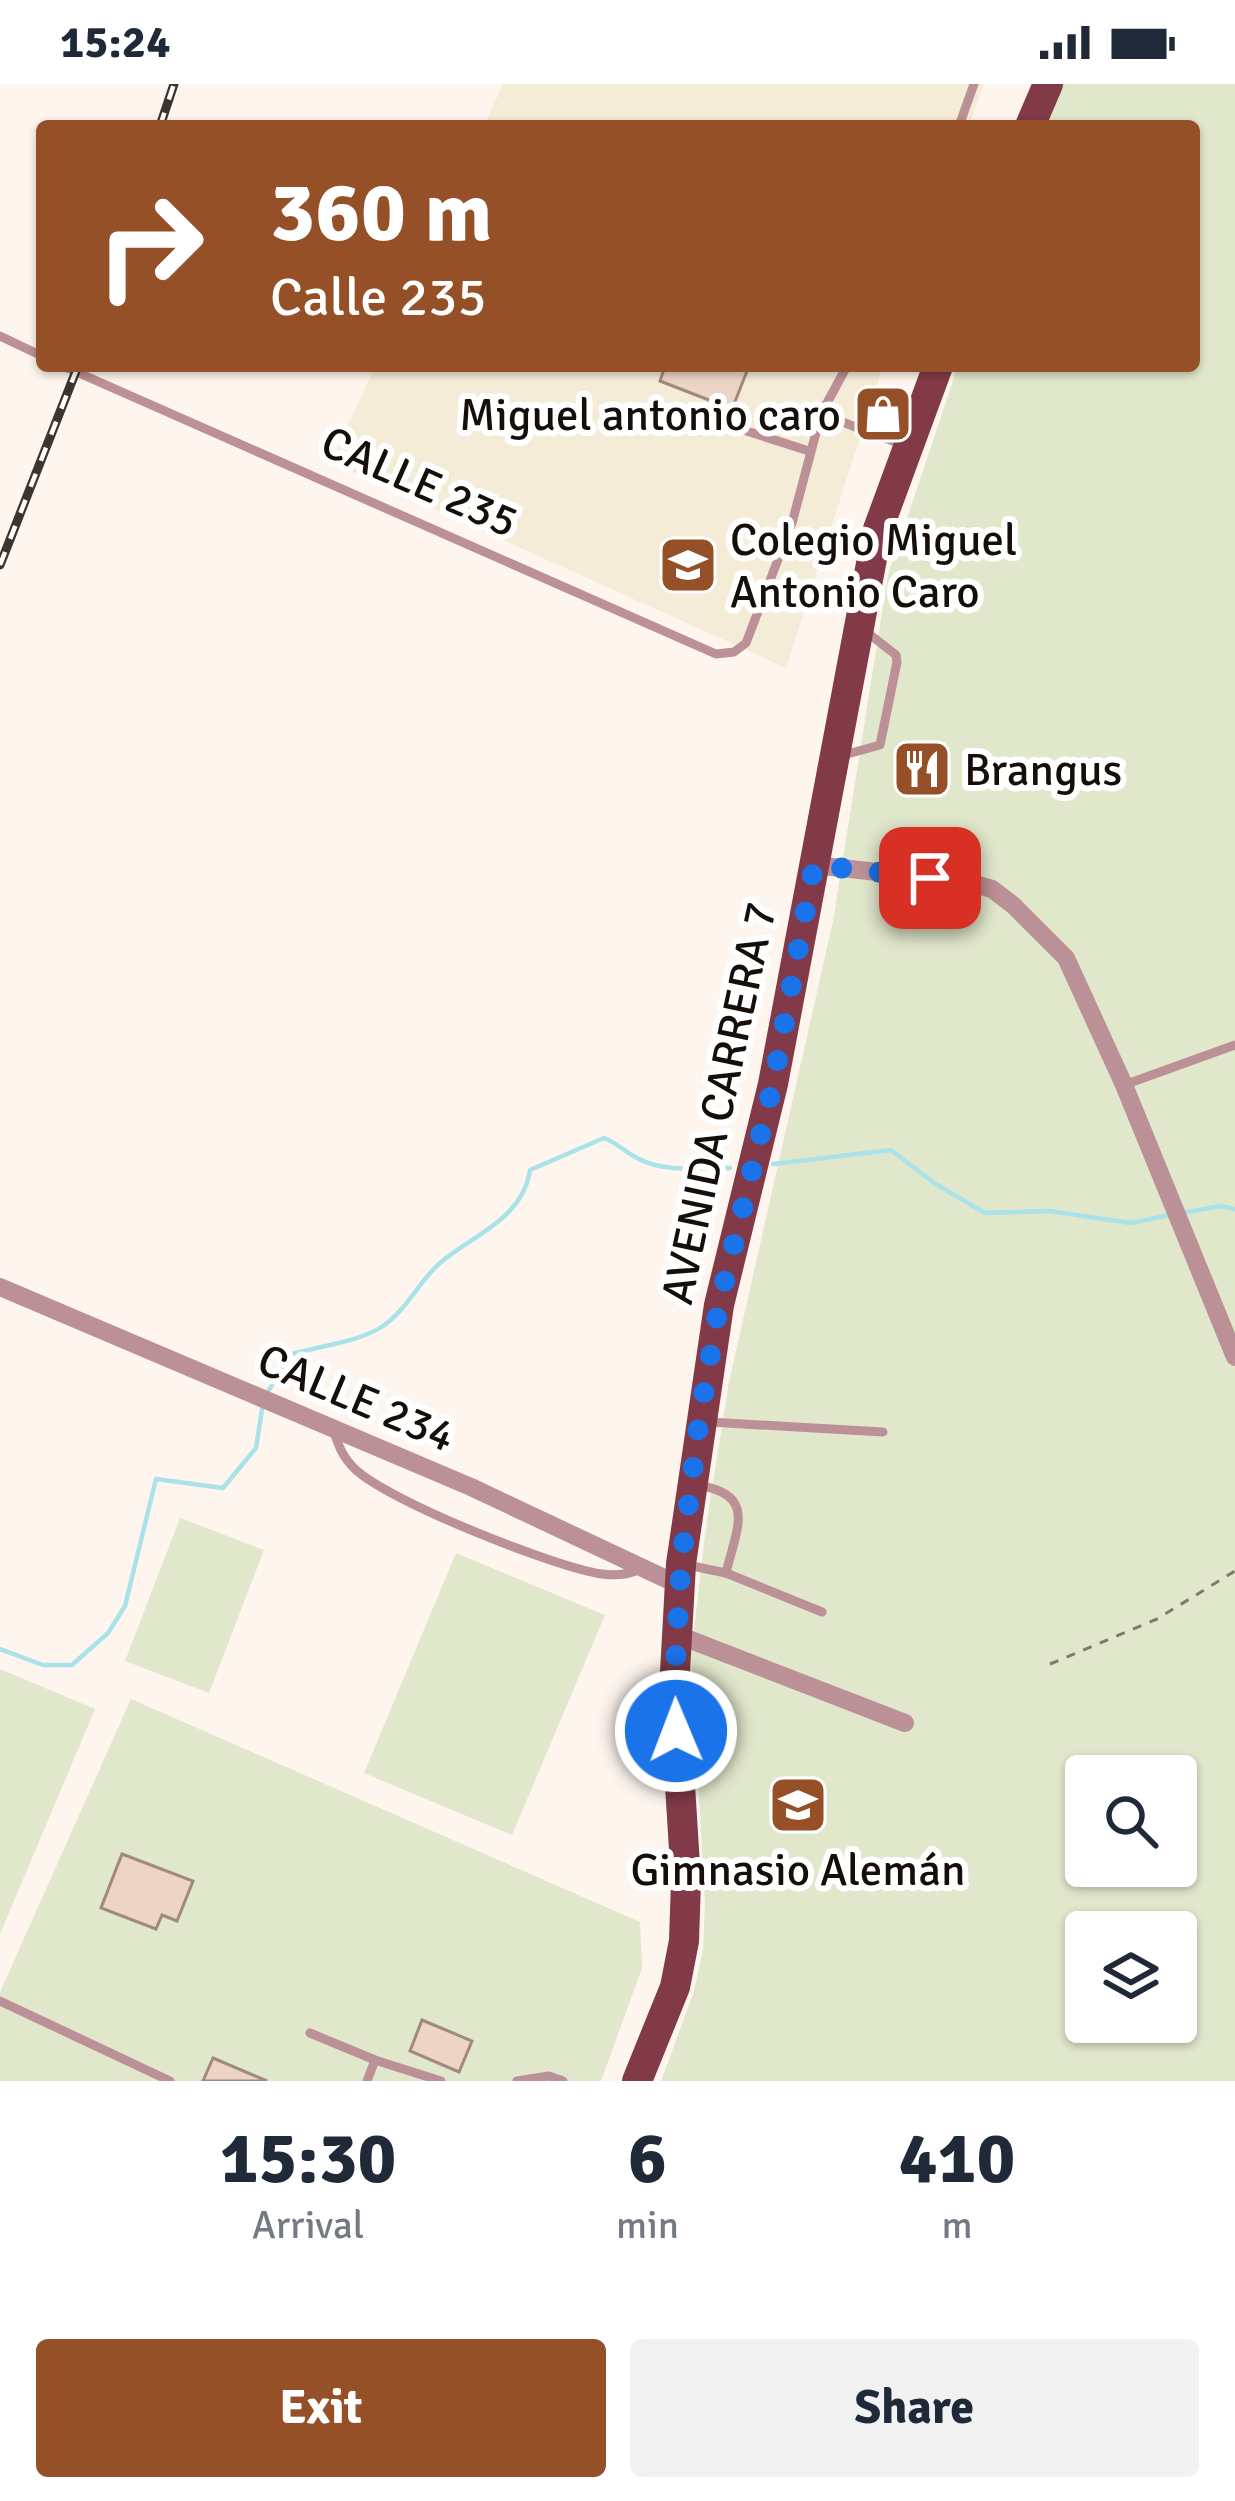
<!DOCTYPE html>
<meta charset="utf-8">
<style>
:root{--surface:#fff;--page:#f2f2f3;--text:#1f2937;--muted:#747a83;--accent:#965028}
body{margin:0;font-family:Signika,sans-serif;background:var(--page);color:var(--text);height:100vh;display:flex;flex-direction:column;font-size:45px;white-space:nowrap}
*{box-sizing:border-box;margin:0}
p{font-size:39px;color:var(--muted)}
.icon{flex:none;width:66px;height:66px;fill:none;stroke:currentColor;stroke-width:2;stroke-linecap:round;stroke-linejoin:round}
.map{position:relative;height:1997px;overflow:hidden}
.details{display:flex;flex-direction:column;background:var(--surface);flex:1}
.details>*{flex:none}
.top-card{position:absolute;left:36px;top:36px;width:1164px;height:252px;border-radius:12px;box-shadow:0 3px 9px #0004;background:#965028;color:#fff;overflow:hidden}
.buttons{position:absolute;left:1065px;top:1671px;display:grid;gap:24px}
.buttons a{display:grid;place-items:center;width:132px;height:132px;border-radius:12px;background:var(--surface);box-shadow:0 3px 9px #0004;font-size:60px}
.pin{position:absolute;display:grid;place-items:center;width:102px;height:102px;color:#fff;margin:-51px;border-radius:24px;box-shadow:0 6px 18px #0006}
.me{position:absolute;width:132px;margin:-66px;rotate:359deg;stroke-linejoin:round;filter:drop-shadow(0 0 9px #0008)}
.turn{display:flex;align-items:center;gap:42px;height:252px;padding:0 36px;font-size:54px}
.turn .icon{width:156px;height:156px;stroke-width:2.5}
.turn b{display:block;font-size:84px;line-height:102px}
.eta{display:flex;justify-content:space-evenly;align-items:center;height:204px;text-align:center}
.eta b{font-size:72px;font-weight:700;line-height:84px}
.button{display:flex;gap:24px;margin-top:auto;padding:24px 36px}
.button a{flex:1;height:138px;border-radius:12px;background:var(--accent);color:#fff;font-size:48px;font-weight:700;line-height:138px;text-align:center}
.button a+a{background:var(--page);color:var(--text)}
.status{display:flex;justify-content:space-between;align-items:center;height:84px;padding:0 60px;background:var(--surface);direction:ltr}
.status svg{height:33px;fill:currentColor}
.map>svg:first-child{display:block}
</style>
<div class="status"><b>15:24</b><svg viewBox="0 0 49 12"><path d="M0 12V9h3v3zM5 12V6h3v6zM10 12V3h3v9zM15 12V0h3v12zM26 1h20v11H26zM47 4h2v5h-2z"/></svg></div>
<div class="map">
<svg width="1235" height="1997" viewBox="0 0 1235 1997">
<rect width="100%" height="100%" fill="#fef5ee"/>
<!-- education -->
<g fill="#f5ecd7">
<polygon points="503,0 984,0 969,42 484,42"/>
<polygon points="375,282 883,282 786,584 331,378"/>
</g>
<!-- green -->
<g fill="#e1e7cb" fill-rule="evenodd">
<path d="M1060,0H1235V1997H661L693,1910L703,1866L705,1819L691,1571L707,1435L729,1298L833,837L888,491L958,282H1194V42H1047ZM1086,1692H1176V1782H1086ZM1086,1848H1176V1938H1086Z"/>
<polygon points="180,1434 264,1466 209,1609 125,1577"/>
<polygon points="456,1469 605,1531 512,1751 364,1689"/>
<polygon points="0,1585 95,1625 0,1850"/>
<polygon points="131,1615 640,1838 642,1884 601,1997 0,1997 0,1908"/>
</g>
<g fill="none" stroke-linecap="round" stroke-linejoin="round">
<!-- stream -->
<g stroke="#a9e2e8" stroke-width="4.5">
<polyline points="773,1080 891,1066 934,1099 985,1129 1049,1127 1131,1139 1170,1131"/>
<polyline points="1182,1129 1220,1122 1235,1125"/>
<path d="M267,1309L292,1270C320,1262 359,1258 383,1242C407,1226 419,1197 440,1179C473,1151 523,1135 530,1086L604,1054C619,1060 626,1069 639,1075C665,1089 701,1083 730,1084"/>
<polyline points="0,1565 43,1581 72,1581 108,1549 125,1522 156,1395 223,1404 256,1364 263,1319"/>
</g>
</g>
<!-- building -->
<g fill="#edd4c6" stroke="#a08a7c" stroke-width="3">
<polygon points="665,282 749,282 732,325 660,297"/>
<polygon points="122,1770 193,1797 177,1837 162,1831 156,1845 101,1824"/>
<polygon points="422,1936 472,1957 459,1988 410,1967"/>
<polygon points="213,1974 267,1997 203,1997"/>
</g>
<g fill="none" stroke-linecap="round" stroke-linejoin="round">
<!-- path -->
<polyline stroke="#807872" stroke-width="3" stroke-dasharray="9 9" stroke-linecap="butt" points="1050,1580 1157,1535 1235,1487"/>
<!-- service -->
<g stroke="#bb9096" stroke-width="9">
<polyline points="959,42 974,0"/>
<polyline points="0,252 42,272"/>
<polyline points="63,282 716,570 734,568 746,559 792,439 821,330 901,360"/>
<polyline points="675,324 809,367"/>
<polyline points="821,330 847,282"/>
<polyline points="840,672 880,661 897,578 896,571 864,546"/>
<polyline points="1124,1001 1235,961"/>
<polyline points="709,1338 883,1348"/>
<path d="M333,1345C338,1360 342,1373 355,1385C388,1417 554,1483 602,1490C616,1492 626,1491 638,1486"/>
<path d="M687,1481L726,1489C737,1443 757,1410 697,1401"/>
<polyline points="726,1489 822,1528"/>
<polyline points="0,1917 170,1997"/>
<polyline points="310,1949 375,1976 441,1997"/>
<polyline points="367,1997 375,1976"/>
<polyline points="517,1997 549,1992 563,1997"/>
</g>
<!-- minor -->
<g stroke="#bb9096" stroke-width="18">
<polyline points="814,781 968,798 992,805 1013,821 1066,874 1124,1001 1235,1273"/>
<polyline points="0,1203 471,1403 681,1502"/>
<polyline points="678,1551 905,1639"/>
</g>
<!-- primary -->
<g stroke="#823a48" stroke-width="30">
<polyline points="1030,42 1048,0"/>
<polyline points="637,1997 675,1903 684,1857 686,1797 674,1606 681,1480 719,1221 773,1000 877,448 938,282"/>
</g>
<!-- rail casing -->
<g stroke="#3c352f" stroke-width="9">
<g id="rail">
<polyline points="160,42 174,0"/>
<polyline points="0,481 78,282"/>
</g>
</g>
<!-- rail -->
<use href="#rail" stroke="#fff" stroke-width="4.5" stroke-dasharray="14" stroke-linecap="butt"/>
</g>
<g fill="none" stroke-linecap="round" stroke-linejoin="round">
<!-- route -->
<polyline stroke="#1a73e8" stroke-width="21" stroke-dasharray="0 37.8" points="676,1647 674,1606 681,1480 699,1337 719,1221 773,1000 814,781 930,794"/>
</g>
<!-- icons -->
<defs>
<g id="shop-square" transform="scale(3)"><rect x="-9" y="-9" width="18" height="18" rx="4" fill="#965028" stroke="#fff"/><path d="M-5-2.5h2.3a2.7 3.5 0 0 1 5.4 0H5L5.5 6h-11ZM-1.5-2.5h3a1.5 2.3 0 0 0-3 0Z" fill="#fff"/></g>
<g id="school-square" transform="scale(3)"><rect x="-9" y="-9" width="18" height="18" rx="4" fill="#965028" stroke="#fff"/><path d="M0-5L7-2L0 1L-7-2ZM-4 1L0 2.5L4 1V4Q0 6-4 4Z" fill="#fff"/></g>
<g id="restaurant-square" transform="scale(3)"><rect x="-9" y="-9" width="18" height="18" rx="4" fill="#965028" stroke="#fff"/><path d="M-5-6h1v4h1v-4h1v4h1v-4h1v5L-1.5 .5V6h-2V.5L-5-1ZM5-6V6H3V1.5H1.5Q1.5-4 5-6Z" fill="#fff"/></g>
</defs>
<g fill-rule="evenodd">
<use href="#shop-square" x="883" y="330"/>
<use href="#school-square" x="688" y="481"/>
<use href="#restaurant-square" x="922" y="685"/>
<use href="#school-square" x="798" y="1721"/>
</g>
<g text-anchor="middle" stroke-width="12" stroke-linejoin="round" paint-order="stroke">
<!-- poi labels -->
<g font-size="45" fill="#150e09" stroke="#fff" text-anchor="start">
<text x="841" y="346" text-anchor="end">Miguel antonio caro</text>
<text x="730" y="471">Colegio Miguel<tspan x="730" dy="52">Antonio Caro</tspan></text>
<text x="964" y="701">Brangus</text>
<text x="798" y="1801" text-anchor="middle">Gimnasio Alemán</text>
</g>
<!-- street labels -->
<g font-size="45" fill="#150e09" stroke="#fff">
<text transform="translate(420 397) rotate(24)" y="16">CALLE 235</text>
<text transform="translate(718 1019) rotate(-78)" y="16">AVENIDA CARRERA 7</text>
<text transform="translate(357 1313) rotate(23)" y="16">CALLE 234</text>
</g>
</g>
</svg>
<div class="buttons">
<a><svg class="icon" aria-label="search" viewBox="0 0 24 24"><circle cx="10" cy="10" r="6"/><path d="M15 15l6 6"/></svg></a>
<a><svg class="icon" aria-label="layers" viewBox="0 0 24 24"><path d="M12 4l9 5-9 5-9-5zM3 14l9 5 9-5"/></svg></a>
</div>
<div class="pin" style="left:930px;top:794px;background:#d93025"><svg class="icon" aria-label="arrive" viewBox="0 0 24 24"><path d="M6 21V4h12l-3 4 3 4H6"/></svg></div>
<svg class="me" style="left:676px;top:1647px" viewBox="-20 -20 40 40"><circle r="17" fill="#1a73e8" stroke="#fff" stroke-width="3"/><path d="M0-11L8 9 0 5-8 9z" fill="#fff"/></svg>
<div class="top-card">
<div class="turn"><svg class="icon" aria-label="right" viewBox="0 0 24 24"><path d="M7 20v-9h11M14 6l5 5-5 5"/></svg><div><b>360 m</b>Calle 235</div></div>
</div>
</div>
<section class="details">
<div class="eta">
<div><b>15:30</b><p>Arrival</p></div>
<div><b>6</b><p>min</p></div>
<div><b>410</b><p>m</p></div>
</div>
<div class="button"><a>Exit</a><a>Share</a></div>
</section>
